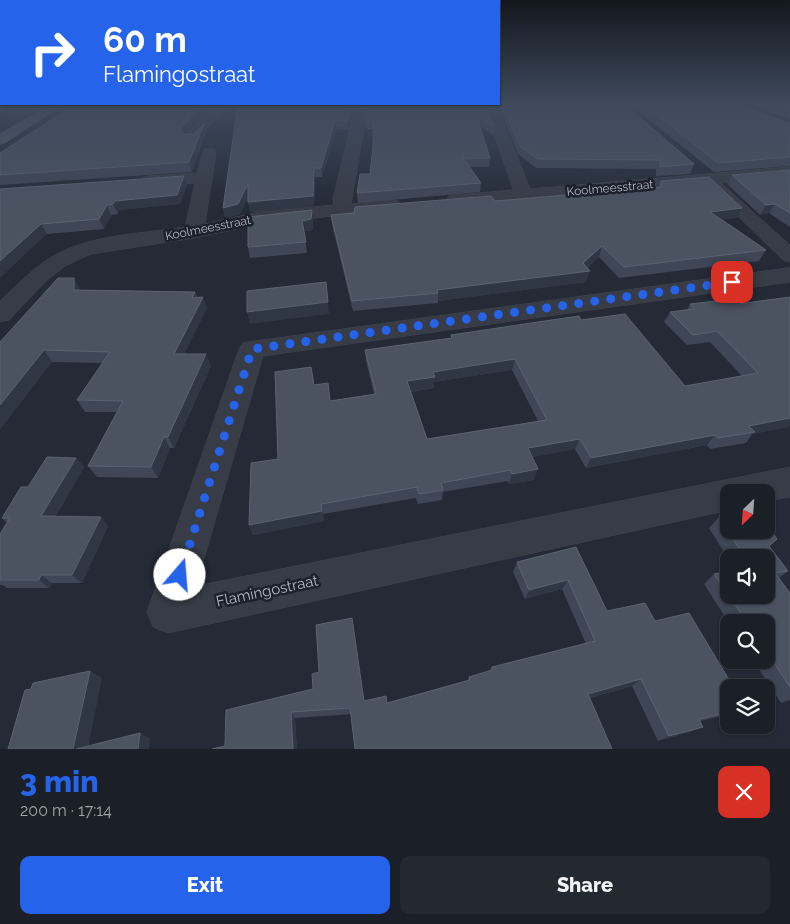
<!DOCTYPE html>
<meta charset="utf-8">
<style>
:root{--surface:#1b2028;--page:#242830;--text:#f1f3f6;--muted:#a0a3a8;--line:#393e45;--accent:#2563eb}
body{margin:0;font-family:Raleway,sans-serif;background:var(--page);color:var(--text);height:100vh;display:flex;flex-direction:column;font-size:19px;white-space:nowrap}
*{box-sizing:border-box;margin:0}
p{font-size:16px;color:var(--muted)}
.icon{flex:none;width:28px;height:28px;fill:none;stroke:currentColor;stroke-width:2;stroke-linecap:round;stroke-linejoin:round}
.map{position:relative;height:749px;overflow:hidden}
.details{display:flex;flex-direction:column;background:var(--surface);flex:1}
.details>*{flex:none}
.hud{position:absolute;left:0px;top:0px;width:500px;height:105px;box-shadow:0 1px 4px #0004,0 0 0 1px var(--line);background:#2563eb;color:#fff;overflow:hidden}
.needle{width:32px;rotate:205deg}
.tools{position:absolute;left:720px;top:484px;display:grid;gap:10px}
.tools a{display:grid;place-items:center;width:55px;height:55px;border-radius:10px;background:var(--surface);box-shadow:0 1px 4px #0004,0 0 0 1px var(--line);font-size:25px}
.pin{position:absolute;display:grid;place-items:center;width:42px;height:42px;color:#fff;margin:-21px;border-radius:10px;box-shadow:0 2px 8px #0006}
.me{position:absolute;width:55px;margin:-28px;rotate:18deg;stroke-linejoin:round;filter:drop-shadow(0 0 4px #0008)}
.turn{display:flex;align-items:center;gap:18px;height:105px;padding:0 20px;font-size:22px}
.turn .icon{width:65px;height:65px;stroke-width:2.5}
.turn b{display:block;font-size:35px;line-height:42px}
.round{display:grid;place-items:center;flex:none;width:52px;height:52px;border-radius:10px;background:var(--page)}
.summary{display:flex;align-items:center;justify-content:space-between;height:85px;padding:0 20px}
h1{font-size:30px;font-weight:800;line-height:38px;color:var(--accent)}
.primary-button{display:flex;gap:10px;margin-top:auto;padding:10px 20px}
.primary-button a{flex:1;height:58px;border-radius:10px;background:var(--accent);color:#fff;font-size:20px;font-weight:800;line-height:58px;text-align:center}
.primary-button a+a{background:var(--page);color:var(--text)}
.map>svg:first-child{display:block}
</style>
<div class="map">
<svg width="790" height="749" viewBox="0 0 790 749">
<rect width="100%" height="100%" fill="#242a36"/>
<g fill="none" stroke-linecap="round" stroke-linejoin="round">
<!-- minor casing -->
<g stroke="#404550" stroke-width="1">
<g id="minor">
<polygon points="214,104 227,104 196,141 186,141 184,138 186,135"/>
<path d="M356,104H368L351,204L392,200L398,201L401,205L398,209L259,224L194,238L91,254L65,266L45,282L9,320L0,322V301C16,286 31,270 50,258C89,234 141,234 185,227L195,183L148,186L142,184L140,181L142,178L148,176L197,173L204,149H214L216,152L205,224L259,212L334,205L333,200Z"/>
<polygon points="484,104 496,104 530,189 790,167 790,177 721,183 790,245 790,262 783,260 705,184 455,205 449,204 446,200 449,196 455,195 513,190"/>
<polygon points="790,268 790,282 263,356 196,586 790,467 790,497 766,501 766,492 729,492 729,510 168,633 153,627 147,612 239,349 243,343"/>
</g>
</g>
<!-- major casing -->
<g stroke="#404550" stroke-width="1">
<polygon id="major" points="50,104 65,104 5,143 0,144 0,134"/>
</g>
<!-- minor -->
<use href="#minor" fill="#373c47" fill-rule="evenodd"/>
<!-- major -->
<use href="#major" fill="#555b67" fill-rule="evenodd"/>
</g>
<!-- wall -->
<g fill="#3f4655" fill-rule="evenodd">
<polygon points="0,104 34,112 15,116 0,112"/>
<polygon points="354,104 348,129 336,129 322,177 315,177 314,206 250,212 248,198 240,214 225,218 223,208"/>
<polygon points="486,104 494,127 493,135 480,126 490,158 489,167 470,167 481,183 480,192 358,203 357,193 370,174 373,147 373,129 366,129 365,121"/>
<polygon points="498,104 624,104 694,164 690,174 656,176 656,169 536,168 518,154"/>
<polygon points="630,104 735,104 790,123 790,166 714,172"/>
<polygon points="746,104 790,104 790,120"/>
<polygon points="204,124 206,132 192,172 0,185 0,153 185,134 194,134"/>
<polygon points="790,170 790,227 769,213 760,215 727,184 732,175"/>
<polygon points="184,176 187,185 180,204 119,210 118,214 111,215 104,229 47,234 0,189"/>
<polygon points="661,181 737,218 722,219 766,250 759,261 619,278 599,257 587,268 586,282 438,301 438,303 353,311 332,225 331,215 658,187"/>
<polygon points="312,210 313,221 313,230 304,231 307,253 250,258 248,247"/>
<polygon points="80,289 80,290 195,292 198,298 207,308 184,354 211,366 174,448 170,448 158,478 97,477 88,466 117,412 85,412 77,400 103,363 52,362 0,342"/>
<path d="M790,297V425L788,427L752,434L746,443L710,449L707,445L586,468L575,449L532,457L534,480L509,484L508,481L443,492L442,500L418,504L416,498L323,514L324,521L253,535L249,525L278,459L330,401L374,394L366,361L365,350L451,338V335L581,320L685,386L742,376L710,342L687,345L664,322L670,312L687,310L690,304H738ZM512,370L538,421L427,439L411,392L434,388V382Z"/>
<polygon points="76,458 84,467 55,517 108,526 82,583 52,583 49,588 7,588 2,585 0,585 0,534 7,523 2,518 28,487"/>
<polygon points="719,517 769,546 788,571 779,578 790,593 790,700 781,703 753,660 766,660 766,622 729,623 704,584 714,574 729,595 766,558 729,558 729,560 709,528"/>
<polygon points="576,547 607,611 655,621 729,688 729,714 700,721 703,727 690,732 658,741 632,686 590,698 295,718 297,749 212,749 225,746 226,710 364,701 387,703 468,680 469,677 490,671 492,667 586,644 562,589 525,599 513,572 517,562"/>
</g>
<!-- shaded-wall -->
<g fill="#2f3644">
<polygon points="28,104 47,104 34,112 15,116 11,108"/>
<polygon points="203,104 211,104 182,137 180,129"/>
<polygon points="352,104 354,104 348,129 347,121"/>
<polygon points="335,121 336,129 322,177 321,168"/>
<polygon points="204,124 206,132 192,172 189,162"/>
<polygon points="314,168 315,177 314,206 250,212 248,202"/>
<polygon points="184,176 187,185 180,204 119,210 118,214 113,204 115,201"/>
<polygon points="248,184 250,193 240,214 225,218 223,208"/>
<polygon points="775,204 769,213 760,215 766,205"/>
<polygon points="107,205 111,215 104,229 99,219"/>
<polygon points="742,208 737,218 705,221 710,212"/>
<polygon points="312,210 313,221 313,230 304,231 302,221"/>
<polygon points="41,224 47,234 0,278 0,261"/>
<polygon points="602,246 599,257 581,272 590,271 586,282 438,301 438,293 437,290 583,263"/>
<polygon points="74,278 80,289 80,301 74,290"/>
<polygon points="195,292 199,303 192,298"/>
<polygon points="203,297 207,308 179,365 174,354"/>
<polygon points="328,302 329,314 250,324 247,312"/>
<polygon points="44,350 52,362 0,430 0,405"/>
<polygon points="206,354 211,366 174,448 168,437"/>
<polygon points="515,359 512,370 434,382 434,388 407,392 407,381 433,372"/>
<polygon points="790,414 790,425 788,427 752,434 755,432 749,426"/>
<polygon points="715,435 707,445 586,468 591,458"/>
<polygon points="164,437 170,448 158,478 151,467"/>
<polygon points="580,439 575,449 524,459 528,448"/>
<polygon points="76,458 84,467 50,525 41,516"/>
<polygon points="538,469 534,480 509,484 512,474"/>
<polygon points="321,504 324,521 253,535 249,525"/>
<polygon points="101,517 108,526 82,583 72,575"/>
<polygon points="41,575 52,583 49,588 39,580"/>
<polygon points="568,580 562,589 525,599 529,590"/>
<polygon points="90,671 102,678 88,749 73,749"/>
<polygon points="641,679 632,686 581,700 588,694"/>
<polygon points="291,712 295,718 297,749 293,749"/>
<polygon points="703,727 690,732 658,741 669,736"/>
<polygon points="140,733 150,738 149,749 138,749"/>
</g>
<!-- building -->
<g fill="#4b5361" stroke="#5b6270" fill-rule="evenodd">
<polygon points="0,104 28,104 11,108 0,105"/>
<polygon points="76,104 203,104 180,129 184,134 194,134 204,124 189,162 0,175 0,153"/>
<polygon points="238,104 352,104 347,121 335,121 321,168 314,168 313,196 248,202 248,184 238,204 223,208"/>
<polygon points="368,104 486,104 494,127 476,114 490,158 463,158 481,183 357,193 360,174 370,174 373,147 373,121 365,121"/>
<polygon points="502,104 624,104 694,164 660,167 660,160 538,159 520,146"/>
<polygon points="643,104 735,104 790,123 790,157 718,163"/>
<polygon points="771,104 790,104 790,111"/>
<polygon points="790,170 790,213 775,204 766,205 732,175"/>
<polygon points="184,176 177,195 115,201 113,204 107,205 99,219 41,224 0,261 0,189"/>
<polygon points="709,177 742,208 710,212 766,250 624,267 602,246 583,263 590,271 437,290 438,293 352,301 331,215 354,213 355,207 491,196 495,201 661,187 661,181"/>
<polygon points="312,210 311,219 302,221 306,242 248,247 248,217"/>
<polygon points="58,278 74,278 74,290 195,292 192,298 203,297 174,354 206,354 168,437 164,437 151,467 88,466 123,401 77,400 110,352 44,350 0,405 0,342"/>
<polygon points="326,282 328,302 247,312 247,291"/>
<path d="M790,297V418L749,426L755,432L718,438L715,435L591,458L580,439L528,448L538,469L512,474L511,470L441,483L443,490L419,494L417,487L321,504L322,511L249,525L251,463L278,459L275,372L311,367L314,385L328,383L330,401L376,394L365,350L452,338L451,335L531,323L579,316L581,320L625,314L685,386L758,373L717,331L693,335L670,312L694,309L690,304L732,299L738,304ZM515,359L547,420L427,439L407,381L435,377L433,372Z"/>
<polygon points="47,457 76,458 41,516 101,517 72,575 41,575 39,580 0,580 0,534 10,518 2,518 21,487 28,487"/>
<polygon points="729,516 729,530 766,530 766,524 777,539 769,546 788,571 775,573 790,593 790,687 766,651 766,622 747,622 714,574 729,571 729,595 766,595 766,558 745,558 719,517"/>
<polygon points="576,547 607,611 645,603 655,621 689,613 734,688 729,688 729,712 699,719 703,727 669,736 641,679 588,694 612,749 355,749 350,708 291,712 293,749 212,749 225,746 226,710 313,689 312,674 319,672 316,625 352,618 364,701 386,696 387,703 470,680 469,677 492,670 492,667 595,641 568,580 529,590 517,562"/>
<polygon points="90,671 73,749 8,749 25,690 31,689 33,683"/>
<polygon points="140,733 138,749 76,749"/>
</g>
<!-- sky -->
<linearGradient id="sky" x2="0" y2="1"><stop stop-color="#14171e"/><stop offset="0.5" stop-color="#3f4a5d"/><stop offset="1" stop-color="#3f4a5d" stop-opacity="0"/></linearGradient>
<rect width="790" height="209" fill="url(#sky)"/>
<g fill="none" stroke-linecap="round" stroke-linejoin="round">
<!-- route -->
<polyline stroke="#2563eb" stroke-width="9" stroke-dasharray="0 16.2" points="180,575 252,349 732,282"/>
</g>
<g text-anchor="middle" stroke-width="5" stroke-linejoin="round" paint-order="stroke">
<!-- far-street labels -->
<g font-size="12" fill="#b2b7c3" stroke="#1c212c">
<text transform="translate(610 188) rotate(-5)" y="4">Koolmeesstraat</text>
<text transform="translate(208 228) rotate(-11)" y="4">Koolmeesstraat</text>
</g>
<!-- street labels -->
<g font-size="15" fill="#b2b7c3" stroke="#1c212c">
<text transform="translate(267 591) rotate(-12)" y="5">Flamingostraat</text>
</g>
</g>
</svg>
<div class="tools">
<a><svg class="needle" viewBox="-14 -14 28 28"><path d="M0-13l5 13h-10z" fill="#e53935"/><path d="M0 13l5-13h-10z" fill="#a0a3a8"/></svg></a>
<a><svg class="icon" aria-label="sound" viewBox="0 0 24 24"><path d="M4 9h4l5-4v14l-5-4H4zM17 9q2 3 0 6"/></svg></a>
<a><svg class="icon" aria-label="search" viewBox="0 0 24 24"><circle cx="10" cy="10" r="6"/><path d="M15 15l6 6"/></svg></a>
<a><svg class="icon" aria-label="layers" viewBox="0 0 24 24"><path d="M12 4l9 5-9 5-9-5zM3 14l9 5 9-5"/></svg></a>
</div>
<div class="pin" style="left:732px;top:282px;background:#d93025"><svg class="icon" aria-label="arrive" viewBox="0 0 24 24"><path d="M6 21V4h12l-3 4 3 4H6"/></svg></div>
<svg class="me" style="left:180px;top:575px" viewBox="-20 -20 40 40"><circle r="19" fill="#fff"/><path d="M0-13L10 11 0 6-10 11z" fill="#2563eb"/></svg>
<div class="hud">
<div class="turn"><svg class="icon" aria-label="right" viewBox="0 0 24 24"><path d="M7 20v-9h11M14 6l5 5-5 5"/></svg><div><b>60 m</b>Flamingostraat</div></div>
</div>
</div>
<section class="details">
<div class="summary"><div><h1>3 min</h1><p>200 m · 17:14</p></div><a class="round" style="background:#d93025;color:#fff"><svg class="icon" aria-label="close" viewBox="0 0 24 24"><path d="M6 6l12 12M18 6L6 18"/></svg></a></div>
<div class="primary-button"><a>Exit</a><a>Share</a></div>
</section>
